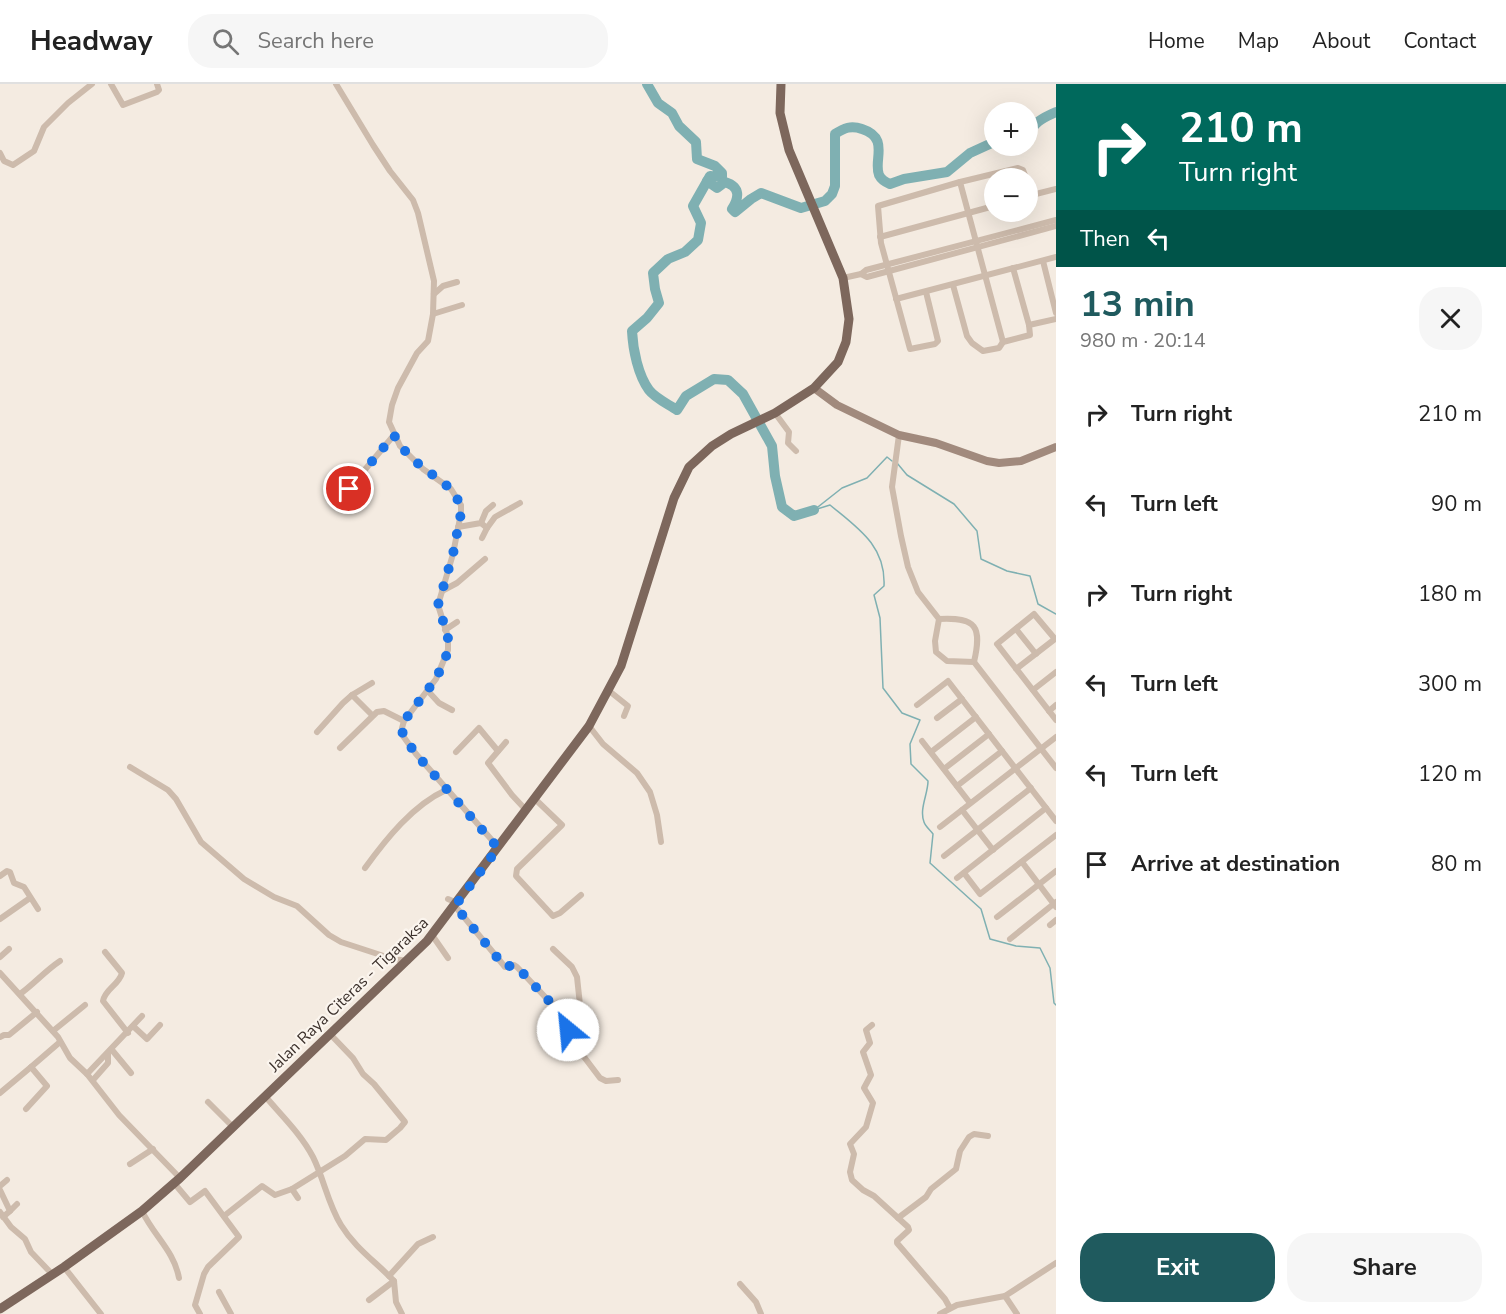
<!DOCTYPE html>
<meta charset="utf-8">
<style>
:root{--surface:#fff;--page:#f6f6f6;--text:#222;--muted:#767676;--line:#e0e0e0;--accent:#1f5a5e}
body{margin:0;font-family:"Nunito Sans",sans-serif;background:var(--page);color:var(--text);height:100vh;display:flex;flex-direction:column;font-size:22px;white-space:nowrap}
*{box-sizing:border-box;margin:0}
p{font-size:20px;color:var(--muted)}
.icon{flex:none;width:33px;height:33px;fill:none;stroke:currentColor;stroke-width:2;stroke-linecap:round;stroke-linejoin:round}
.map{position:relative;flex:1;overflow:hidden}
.sheet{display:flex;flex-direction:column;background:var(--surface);width:450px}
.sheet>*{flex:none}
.guide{background:#00695c;color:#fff;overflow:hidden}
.controls{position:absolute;left:984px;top:18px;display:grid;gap:12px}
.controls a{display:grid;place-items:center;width:54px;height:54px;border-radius:50%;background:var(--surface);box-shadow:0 6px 24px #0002;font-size:30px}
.pin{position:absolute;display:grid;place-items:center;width:51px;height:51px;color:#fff;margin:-26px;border:3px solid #fff;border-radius:50%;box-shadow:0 2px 6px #0007}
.me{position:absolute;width:66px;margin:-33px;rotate:332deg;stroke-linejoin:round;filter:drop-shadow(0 0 4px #0008)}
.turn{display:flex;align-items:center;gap:21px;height:126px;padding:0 24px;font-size:27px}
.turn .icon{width:78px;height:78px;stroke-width:2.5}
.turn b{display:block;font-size:42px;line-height:51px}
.then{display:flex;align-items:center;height:57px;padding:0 24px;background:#0003;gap:12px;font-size:22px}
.round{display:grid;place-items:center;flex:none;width:63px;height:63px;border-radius:24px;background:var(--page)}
.headline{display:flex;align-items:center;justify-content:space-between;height:102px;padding:0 24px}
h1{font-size:36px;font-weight:700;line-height:45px;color:var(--accent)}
.cta{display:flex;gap:12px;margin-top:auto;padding:12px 24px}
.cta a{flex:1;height:69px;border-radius:24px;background:var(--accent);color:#fff;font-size:24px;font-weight:700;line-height:69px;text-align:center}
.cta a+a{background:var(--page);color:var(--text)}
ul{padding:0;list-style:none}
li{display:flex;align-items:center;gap:18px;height:90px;padding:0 24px}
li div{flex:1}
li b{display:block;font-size:22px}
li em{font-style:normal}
header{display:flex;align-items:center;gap:36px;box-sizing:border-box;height:84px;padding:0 30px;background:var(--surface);border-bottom:2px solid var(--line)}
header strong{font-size:28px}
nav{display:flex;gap:33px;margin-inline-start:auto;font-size:21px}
.search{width:420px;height:54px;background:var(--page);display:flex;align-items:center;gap:15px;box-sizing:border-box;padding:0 21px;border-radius:24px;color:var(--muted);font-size:22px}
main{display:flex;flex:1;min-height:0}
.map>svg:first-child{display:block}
</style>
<header>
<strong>Headway</strong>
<div class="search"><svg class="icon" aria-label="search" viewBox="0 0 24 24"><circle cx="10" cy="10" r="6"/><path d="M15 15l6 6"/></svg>Search here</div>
<nav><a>Home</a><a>Map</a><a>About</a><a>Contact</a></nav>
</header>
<main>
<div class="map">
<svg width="1056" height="1230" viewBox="0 0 1056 1230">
<rect width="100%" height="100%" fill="#f4ebe1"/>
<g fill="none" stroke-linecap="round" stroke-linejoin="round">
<!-- stream -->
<g stroke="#7fb0b2" stroke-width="1.5">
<polyline points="897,379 907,391 954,420 977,447 981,475 1007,487 1030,492 1038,520 1056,530"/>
<path d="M814,426L830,421C858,444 886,462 884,502L874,511L880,534L883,604L902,629L920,636L910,660L911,680L928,697C928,710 919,725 924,738C925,742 931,747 933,750L930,779L981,825L990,855L1016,862L1040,864L1050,884L1054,919L1056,921"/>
<polyline points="814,426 842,404 867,394 887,373 892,377"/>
</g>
<!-- river -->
<g stroke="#7fb0b2" stroke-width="10">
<path d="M647,0L658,19L672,29L679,42L696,58L697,75L715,82L722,89V93L710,92L693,122L701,139L698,156L685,168L668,175L653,189L655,205L659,219L647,234L632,247C633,266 638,291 649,306C655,314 668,320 677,326L686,312L714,295L728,296L743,310L772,362L775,392L782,423L794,432L814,426"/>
<path d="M1028,54C1032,39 1042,34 1056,28"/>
<path d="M707,97L717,104L725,98C741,103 739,114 732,125L735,128L751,115L761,109L801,124L825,117L832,110L835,102V50C844,44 851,41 862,45C890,54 873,76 879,91C881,95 885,98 890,100L904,95L947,88L970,69L994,58"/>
</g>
<!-- street -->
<g stroke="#cdbbac" stroke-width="6">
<polyline points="111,0 123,21 157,8 159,6 157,0"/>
<polyline points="336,0 373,61 390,87 413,116 418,129 434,197 433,230 428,257 417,269 398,304 392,321 389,338 400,362 423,385 451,405 461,421 461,429 453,470 438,521 448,553 448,566 436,595 404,637 402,644 403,652 416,670 498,763"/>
<polyline points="0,69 4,77 13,81 34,67 44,43 68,19 92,0"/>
<polyline points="960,98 1003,258"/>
<polyline points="1028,101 1030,111"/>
<polyline points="1028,112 1056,105"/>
<polyline points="880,153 994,122"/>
<polyline points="1043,177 1056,229"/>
<polyline points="1013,184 1029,241"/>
<polyline points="861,190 866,186 1056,136"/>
<polyline points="843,194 861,190 867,193 1056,142"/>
<polyline points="953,201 967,252 972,259 983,267 999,264 1003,258 1030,251 1029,241 1056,235"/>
<polyline points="926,208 938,257 935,260 910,265 881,159 878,122 960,98 1018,84 1023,86 1026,94"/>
<polyline points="434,210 443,202 457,198"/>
<polyline points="896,215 1056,173"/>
<polyline points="433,230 462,221"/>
<polyline points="775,329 789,348 788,359 796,367"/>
<polyline points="899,351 892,403 901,452 908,483 918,508 939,535 935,557 936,568 947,577 974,578 1056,684"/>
<polyline points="351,414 347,411 347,407 394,351"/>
<polyline points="481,439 487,444 495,433 520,419"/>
<polyline points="458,443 481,439 486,427 493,421"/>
<polyline points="482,454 487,444"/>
<polyline points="442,507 457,499 485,475"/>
<path d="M939,535C977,533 982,543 974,578"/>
<polyline points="1016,545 1036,570"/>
<polyline points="445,546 457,538"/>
<polyline points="1016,585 1055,555 1034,530 997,560 1056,636"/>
<polyline points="608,606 628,622 624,632"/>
<polyline points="1033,606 1056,588"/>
<polyline points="428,607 439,619 452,626"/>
<polyline points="352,611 372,599"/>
<polyline points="917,621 948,597 1056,737"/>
<polyline points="1049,627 1056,621"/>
<polyline points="937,634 962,615"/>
<polyline points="589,642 603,660 637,689 650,708 657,731 661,758"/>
<polyline points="317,648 343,619 352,611 372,631"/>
<polyline points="922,657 970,719"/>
<polyline points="506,658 488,679 512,711 525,725"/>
<polyline points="340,664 377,628 384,627 404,637"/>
<polyline points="456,668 479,644 498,667"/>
<polyline points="931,668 976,633"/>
<polyline points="130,683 168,706 176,715 201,758 244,795 274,813 297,822 329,851 341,858 393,875 408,877"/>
<polyline points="944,685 989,650"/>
<polyline points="957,702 1002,667"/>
<polyline points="534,714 562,741 517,785 516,792 553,832 560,829 581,811"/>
<polyline points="962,726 993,766"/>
<polyline points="940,743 1056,653"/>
<polyline points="944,772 1031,704"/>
<polyline points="1022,778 1056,823"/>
<path d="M365,784C386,755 413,721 446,706"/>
<polyline points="964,789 980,810 1056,751"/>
<polyline points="0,792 7,787 10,788 14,799 24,803 38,825"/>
<polyline points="957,794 1046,724"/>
<polyline points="448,815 457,819"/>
<polyline points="455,822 505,883 514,881 517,883 548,916 571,936"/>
<polyline points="997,833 1056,787"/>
<polyline points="0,835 30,814"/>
<polyline points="1050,841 1056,836"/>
<polyline points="432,851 448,874"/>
<polyline points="1010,855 1056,818"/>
<polyline points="553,865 572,883 577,893 580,921 568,943 569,953 600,994 606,997 618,996"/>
<path d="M105,868L122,889C119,901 105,905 103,917L128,949"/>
<polyline points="0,873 9,865"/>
<polyline points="0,889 58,953 70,974 87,990 119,1031 180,1094"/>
<path d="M20,910C34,900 45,887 60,877"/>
<polyline points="872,941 866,946 870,959 863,968 871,991 864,1004 873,1019 866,1043 850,1060 854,1070 850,1088 852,1096 863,1106 874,1112 908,1143 909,1146 897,1157 897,1159 945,1215 950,1224"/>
<polyline points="133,942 147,955 160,941"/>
<polyline points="53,947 85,921"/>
<polyline points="0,953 4,951 9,951 37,928"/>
<polyline points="112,966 131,989"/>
<polyline points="31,983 60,958"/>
<polyline points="87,990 142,932"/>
<polyline points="93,996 108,979 108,970"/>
<polyline points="0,1009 31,983 47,1002 26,1025"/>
<path d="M265,1012C281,1031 301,1050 313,1073C324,1095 328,1120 341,1141C355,1164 376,1178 394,1197L396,1218L402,1230"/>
<polyline points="208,1018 233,1043"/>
<polyline points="130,1080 153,1065"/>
<polyline points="174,1099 190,1118 205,1107 239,1153 208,1183 204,1190 195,1221 200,1230"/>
<polyline points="0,1102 7,1096"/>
<polyline points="0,1106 10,1127 3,1133"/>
<polyline points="298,1114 292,1105 345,1072 365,1055 386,1056 400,1044 405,1038 374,1000 363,990 353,974 330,950"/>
<polyline points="10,1127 17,1120"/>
<path d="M142,1127C154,1152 174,1167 179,1194"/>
<polyline points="0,1128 11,1143 25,1155 31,1168 52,1190"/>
<polyline points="224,1132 262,1102 275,1111 292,1105"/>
<polyline points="898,1134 926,1113 931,1105 956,1085 960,1067 969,1053 974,1050 988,1052"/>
<polyline points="64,1183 101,1230"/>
<polyline points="389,1192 418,1160 433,1153"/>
<polyline points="740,1200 756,1218 761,1230"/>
<polyline points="219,1208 231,1230"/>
<polyline points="1005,1212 1017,1230"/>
<polyline points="369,1216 394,1197"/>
<polyline points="940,1230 957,1221 1005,1212 1056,1179"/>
</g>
<!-- secondary -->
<polyline stroke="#a18a7d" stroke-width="8" points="814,304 837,321 899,351 936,359 987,377 999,379 1021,377 1056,363"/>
<!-- primary -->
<polyline stroke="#7d675c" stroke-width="9" points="0,1225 64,1183 142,1127 180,1094 427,857 589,642 621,582 674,414 689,383 712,362 731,350 775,329 814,304 838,278 846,258 849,235 843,194 789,66 780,29 781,0"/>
</g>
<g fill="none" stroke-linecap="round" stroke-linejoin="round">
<!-- route -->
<polyline stroke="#1a73e8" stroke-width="10" stroke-dasharray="0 18" points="349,405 394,351 400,362 416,378 451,405 461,421 461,429 453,470 438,521 448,553 446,573 436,595 404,637 402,644 403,652 416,670 498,764 455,822 505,883 514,881 517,883 548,916 571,936 568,946"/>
</g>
<g text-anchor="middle" stroke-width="4.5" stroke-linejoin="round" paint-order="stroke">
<!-- street labels -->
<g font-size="16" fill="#3b302b" stroke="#fbf5ee">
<text transform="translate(348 910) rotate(-44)" y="6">Jalan Raya Citeras - Tigaraksa</text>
</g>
</g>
</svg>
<div class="controls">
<a>+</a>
<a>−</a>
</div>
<div class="pin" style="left:349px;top:405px;background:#d93025"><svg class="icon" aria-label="arrive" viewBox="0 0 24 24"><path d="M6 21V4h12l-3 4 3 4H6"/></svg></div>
<svg class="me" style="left:568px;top:946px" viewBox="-20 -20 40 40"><circle r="19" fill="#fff"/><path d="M0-13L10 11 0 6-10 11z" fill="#1a73e8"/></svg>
</div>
<section class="sheet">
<div class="guide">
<div class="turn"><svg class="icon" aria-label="right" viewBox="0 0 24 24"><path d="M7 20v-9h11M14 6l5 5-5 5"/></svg><div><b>210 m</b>Turn right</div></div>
<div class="then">Then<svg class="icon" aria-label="left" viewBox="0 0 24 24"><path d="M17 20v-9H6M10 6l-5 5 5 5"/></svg></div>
</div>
<div class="headline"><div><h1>13 min</h1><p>980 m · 20:14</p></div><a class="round"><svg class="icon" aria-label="close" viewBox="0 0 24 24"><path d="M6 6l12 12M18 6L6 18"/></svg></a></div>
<ul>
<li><svg class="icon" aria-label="right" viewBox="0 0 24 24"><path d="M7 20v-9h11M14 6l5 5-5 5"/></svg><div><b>Turn right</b></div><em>210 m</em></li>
<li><svg class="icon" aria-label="left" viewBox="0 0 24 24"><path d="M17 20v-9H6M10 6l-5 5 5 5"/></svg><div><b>Turn left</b></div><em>90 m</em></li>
<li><svg class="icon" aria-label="right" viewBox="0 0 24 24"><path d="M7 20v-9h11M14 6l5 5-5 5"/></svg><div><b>Turn right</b></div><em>180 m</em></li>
<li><svg class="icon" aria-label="left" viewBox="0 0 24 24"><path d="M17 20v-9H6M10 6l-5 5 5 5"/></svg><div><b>Turn left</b></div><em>300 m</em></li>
<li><svg class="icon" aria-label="left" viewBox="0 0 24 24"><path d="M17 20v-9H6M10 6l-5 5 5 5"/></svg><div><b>Turn left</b></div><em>120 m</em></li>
<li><svg class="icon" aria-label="arrive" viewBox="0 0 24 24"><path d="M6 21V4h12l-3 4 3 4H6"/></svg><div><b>Arrive at destination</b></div><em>80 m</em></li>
</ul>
<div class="cta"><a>Exit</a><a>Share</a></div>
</section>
</main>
